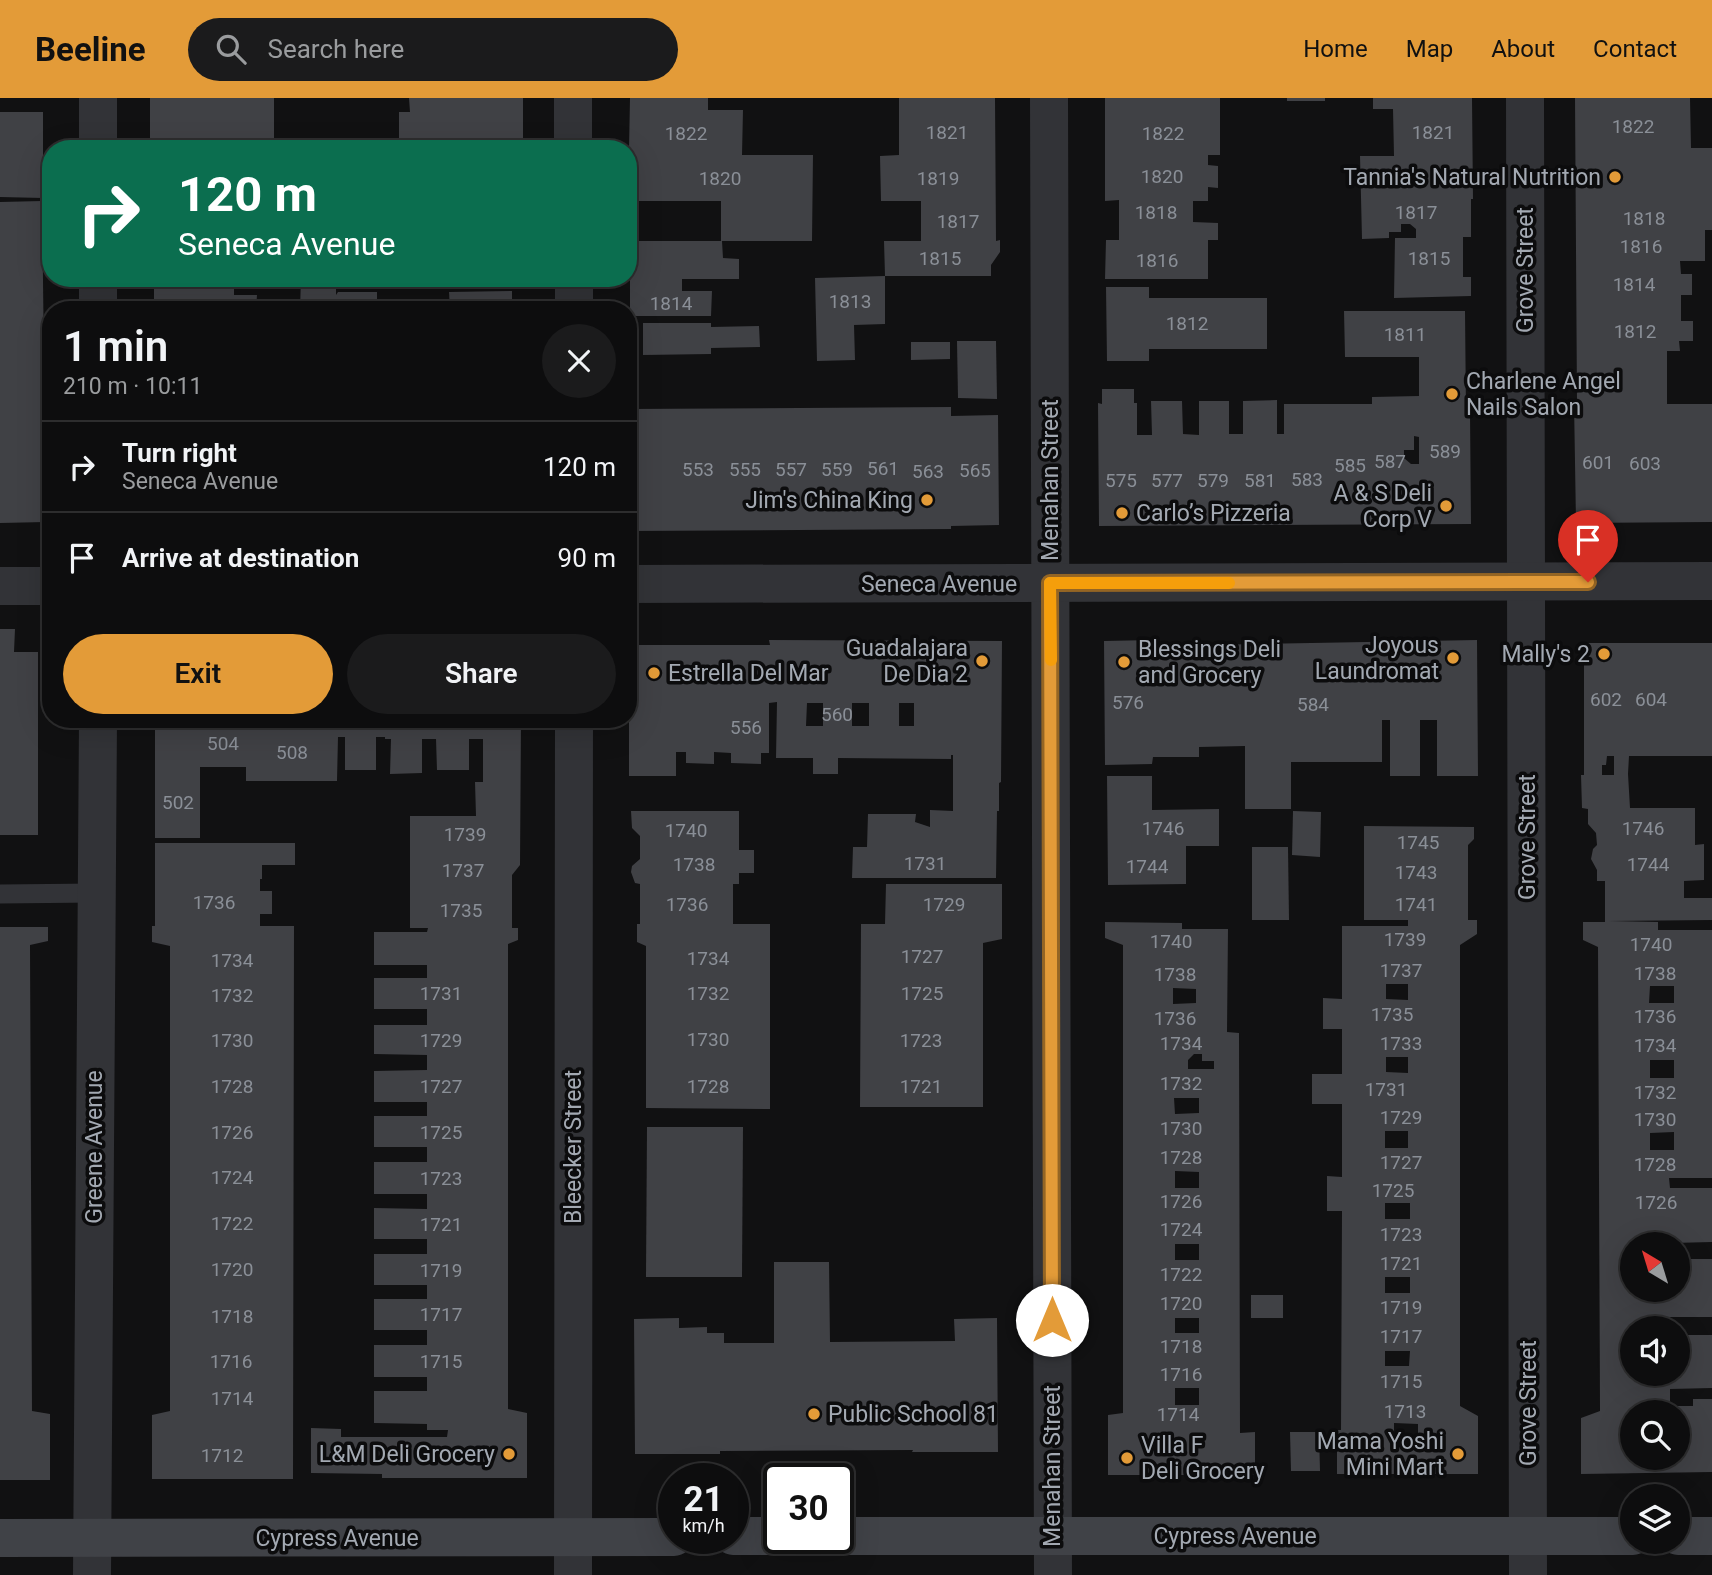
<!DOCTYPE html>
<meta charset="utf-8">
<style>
:root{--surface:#0d0d0e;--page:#1b1b1c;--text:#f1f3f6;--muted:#9a9c9e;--line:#2d2d2e;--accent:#e39b38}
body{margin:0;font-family:Roboto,sans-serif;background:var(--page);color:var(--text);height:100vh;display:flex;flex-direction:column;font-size:26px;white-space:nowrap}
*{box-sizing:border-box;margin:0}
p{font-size:23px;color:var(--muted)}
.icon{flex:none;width:38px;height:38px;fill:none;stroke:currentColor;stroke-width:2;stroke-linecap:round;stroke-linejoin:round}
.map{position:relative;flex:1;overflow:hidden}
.panel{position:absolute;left:42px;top:203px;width:595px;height:427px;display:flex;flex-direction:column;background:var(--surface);border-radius:28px;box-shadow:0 7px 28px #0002,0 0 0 2px var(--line)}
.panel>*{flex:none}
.hud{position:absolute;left:42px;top:42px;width:595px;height:147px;border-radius:28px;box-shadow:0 7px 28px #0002,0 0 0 2px var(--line);background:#0b6e4f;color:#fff;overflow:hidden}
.needle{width:46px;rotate:322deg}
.tools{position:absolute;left:1620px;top:1134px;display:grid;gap:14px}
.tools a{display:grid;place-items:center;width:70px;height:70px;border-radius:50%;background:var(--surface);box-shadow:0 7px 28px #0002,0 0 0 2px var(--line);font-size:35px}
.speed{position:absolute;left:658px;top:1365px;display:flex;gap:14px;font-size:35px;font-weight:700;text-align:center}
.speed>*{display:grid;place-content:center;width:91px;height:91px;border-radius:50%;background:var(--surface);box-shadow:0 7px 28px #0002,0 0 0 2px var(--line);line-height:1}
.speed small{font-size:18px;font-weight:400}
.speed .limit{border:4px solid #111;border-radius:10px;background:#fff;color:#111}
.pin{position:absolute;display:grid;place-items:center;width:60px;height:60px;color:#fff;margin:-72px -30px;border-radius:50% 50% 50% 0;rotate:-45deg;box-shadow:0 0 7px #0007}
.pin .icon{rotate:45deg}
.me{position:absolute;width:77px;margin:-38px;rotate:0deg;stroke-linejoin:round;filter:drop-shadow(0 0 5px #0008)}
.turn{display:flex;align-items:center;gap:24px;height:147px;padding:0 21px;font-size:32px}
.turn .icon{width:91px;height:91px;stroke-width:2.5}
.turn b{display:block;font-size:49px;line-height:60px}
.round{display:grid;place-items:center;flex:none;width:74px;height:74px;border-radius:37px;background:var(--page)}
.overview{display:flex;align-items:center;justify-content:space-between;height:119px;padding:0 21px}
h1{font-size:42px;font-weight:600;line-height:52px}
.cta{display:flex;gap:14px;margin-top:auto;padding:14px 21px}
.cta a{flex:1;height:80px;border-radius:42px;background:var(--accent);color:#111;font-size:28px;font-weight:600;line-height:80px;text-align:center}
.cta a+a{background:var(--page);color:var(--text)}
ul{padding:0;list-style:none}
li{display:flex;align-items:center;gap:21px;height:91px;padding:0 21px;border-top:2px solid var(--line)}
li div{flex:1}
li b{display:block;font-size:26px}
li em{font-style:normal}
header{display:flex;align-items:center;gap:42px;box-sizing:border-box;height:98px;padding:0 35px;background:var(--accent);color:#111}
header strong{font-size:33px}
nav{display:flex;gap:38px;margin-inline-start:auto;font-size:24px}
.search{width:490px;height:63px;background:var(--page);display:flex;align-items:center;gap:18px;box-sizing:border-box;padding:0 24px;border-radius:38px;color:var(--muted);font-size:26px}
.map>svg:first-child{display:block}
</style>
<header>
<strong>Beeline</strong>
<div class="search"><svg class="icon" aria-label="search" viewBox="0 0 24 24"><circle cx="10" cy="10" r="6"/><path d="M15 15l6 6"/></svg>Search here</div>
<nav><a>Home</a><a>Map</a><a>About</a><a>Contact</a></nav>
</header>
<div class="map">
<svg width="1712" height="1477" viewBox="0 0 1712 1477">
<rect width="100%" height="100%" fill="#111112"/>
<!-- building -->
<g fill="#404145" fill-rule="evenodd">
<rect x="150" y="0" width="124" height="51"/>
<polygon points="409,0 523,0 523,51 399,51 399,14 410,14"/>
<polygon points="630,0 708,0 708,12 743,12 742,57 813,57 812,143 721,143 721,103 628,103"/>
<polygon points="899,0 995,0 996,143 1000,142 1000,154 991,167 991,178 885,178 884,143 921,143 921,103 881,103 880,58 899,57"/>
<polygon points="1105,0 1220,0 1220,57 1208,57 1208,67 1218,68 1218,90 1208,89 1208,103 1193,103 1193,124 1218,125 1218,142 1208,142 1208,181 1105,181 1106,142 1119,142 1119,102 1105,103"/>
<rect x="1287" y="0" width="38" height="3"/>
<polygon points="1373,0 1472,0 1473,101 1471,101 1471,139 1463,139 1463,179 1471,179 1471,198 1394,200 1395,140 1416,140 1416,131 1410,126 1401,126 1401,134 1389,134 1389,140 1362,141 1360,58 1394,58 1393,11 1373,11"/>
<polygon points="1575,0 1690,0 1691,50 1712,50 1712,132 1705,132 1705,163 1680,163 1681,176 1692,176 1692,197 1681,197 1681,223 1693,223 1693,243 1679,243 1680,253 1667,253 1667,306 1712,306 1712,424 1576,425 1574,304 1577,304"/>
<polygon points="0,14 43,14 43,100 0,99"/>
<polygon points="42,103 46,424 0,425 0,104"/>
<polygon points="630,143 722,143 723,160 739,161 739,181 682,181 682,193 712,193 711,218 630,218"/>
<polygon points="885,178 885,226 854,227 855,262 817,263 815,180"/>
<polygon points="154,180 234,180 234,197 257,197 256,212 154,212"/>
<polygon points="301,180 336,180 336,197 338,194 377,194 377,212 300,212"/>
<polygon points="426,180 519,180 519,185 426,186"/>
<polygon points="1106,189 1149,189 1149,200 1267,200 1267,251 1149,251 1149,263 1107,263"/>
<polygon points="512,193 512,212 450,212 449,194"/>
<path d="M1344,213H1465L1466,314H1470L1471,426L1099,428L1098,305L1102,306V291H1134V305H1137V337H1152L1151,303H1182L1183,336L1199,337V303H1229V336H1243V303L1277,302V336H1284V306H1372V299L1419,298V259H1345ZM1414,338L1419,339V366H1411L1404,360V352H1414Z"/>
<polygon points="643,225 711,225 711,229 759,228 760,249 711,250 711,256 643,257"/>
<polygon points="957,243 996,243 997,301 958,300"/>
<polygon points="911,244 950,244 950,261 911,262"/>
<polygon points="951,309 951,318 998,317 999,427 951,428 951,431 628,433 628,311"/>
<polygon points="0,531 15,531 14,554 38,554 38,737 0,737"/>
<path d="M769,542L1002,543L1001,684L999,685V713H997L996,780H852L853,749H867L868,716H916L915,724L930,729V712L953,713V657H951V661L838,660V676H813V660H776L777,604L769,605V655H761V666L731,665V655L714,654V666L686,665V654H676V678H629V547H770ZM807,605H823V628H806ZM852,605H869V628H852ZM899,605H914V628H899Z"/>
<polygon points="1152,542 1152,548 1477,542 1478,678 1437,678 1437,622 1420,622 1420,678 1390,678 1390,622 1382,622 1382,664 1291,664 1291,711 1245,711 1245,648 1199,649 1199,659 1153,659 1152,666 1105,667 1104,543"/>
<path d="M1584,545H1712V658H1629L1628,676L1630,710H1695V747L1704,746V782L1684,783V800H1712V822L1609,823L1658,824V832H1712V1080H1669L1670,1090H1712V1144L1633,1146V1192H1678V1161H1712V1219H1670V1230H1633V1276H1678V1237H1712V1290L1670,1291V1308H1693V1301H1712V1374L1581,1376V1320L1600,1313L1598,849L1583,842V824H1605V783H1597V772L1591,761L1593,751L1597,747L1596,735L1588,726V711L1582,710L1581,677H1584ZM1607,658H1614V677H1602V667H1606ZM1650,888H1674V905H1649ZM1650,962H1674V980H1650ZM1674,1034V1052H1650V1035ZM1633,1314H1678V1360H1633Z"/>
<polygon points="155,621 521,621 520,767 512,777 512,830 518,830 518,842 508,846 508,1311 527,1315 527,1380 382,1380 382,1376 311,1375 311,1330 341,1331 341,1339 447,1339 448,1332 427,1332 427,1326 374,1325 374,1293 427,1293 427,1279 374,1279 374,1247 427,1247 427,1232 374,1232 374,1201 427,1201 427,1187 374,1187 374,1156 427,1156 427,1141 374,1141 374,1110 427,1111 427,1096 374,1096 374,1064 427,1064 427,1049 374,1049 374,1018 427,1018 427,1004 374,1004 374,973 427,972 427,957 374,956 374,927 427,927 427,911 374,911 374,880 427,880 427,867 374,867 374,834 427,834 428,830 410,830 410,718 476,718 475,684 483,684 483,641 469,641 469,672 437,672 436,641 422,641 422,675 390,676 391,641 385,641 385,639 376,639 376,672 345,672 345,639 338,639 337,683 246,683 246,669 200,669 200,740 155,740"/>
<polygon points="1107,678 1152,678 1152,712 1219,711 1219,748 1186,748 1186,786 1108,787"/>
<polygon points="631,713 739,713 739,752 754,752 754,775 739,775 739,786 733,786 733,826 770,826 770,1011 646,1010 646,848 637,844 637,826 640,826 640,786 635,785 631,774 632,768 640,761 640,738 632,730"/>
<polygon points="1293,713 1321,714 1320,759 1292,757"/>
<path d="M1364,728L1474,729V741L1468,747V822H1477V836L1460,847V1308L1478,1318V1376H1337V1332H1341L1342,1113H1327V1078L1342,1079V1006H1312V976H1342V931H1323V900L1342,901V828H1408V822H1364ZM1386,886H1408V902L1386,901ZM1386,959H1408V975L1386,974ZM1385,1033H1408V1050H1385ZM1385,1105H1410V1121H1385ZM1385,1179H1410V1195H1385ZM1385,1253H1410L1409,1268H1385ZM1394,1325L1418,1326V1341H1394Z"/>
<polygon points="155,745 295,745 295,767 262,767 262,781 260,781 260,793 272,793 272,816 260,816 260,828 294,828 293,1381 152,1381 152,1317 170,1313 170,848 152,844 152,828 155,828"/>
<polygon points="1252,749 1288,749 1289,822 1252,822"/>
<polygon points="886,786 1002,786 1002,841 983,845 983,1009 860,1009 861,826 885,826"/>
<path d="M1105,824L1182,825V831H1228L1227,934L1239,935L1240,1335L1255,1334V1377H1108V1317L1123,1315V847L1105,840ZM1173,890L1196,891V905L1173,906ZM1194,956H1202V963H1214V971H1188V962ZM1174,1000H1199V1015L1175,1016ZM1175,1073L1199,1074V1090H1175ZM1175,1146H1199V1162H1175ZM1175,1220H1199V1235H1175ZM1175,1290H1199V1307H1175Z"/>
<polygon points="0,829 48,829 48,843 30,847 32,1313 50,1316 50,1382 0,1382"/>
<polygon points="647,1029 743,1029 742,1179 646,1179"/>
<polygon points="774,1164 829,1164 830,1244 955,1243 954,1221 997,1220 998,1354 912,1354 913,1352 720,1353 720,1356 635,1356 634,1221 679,1220 679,1230 707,1229 707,1235 724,1235 724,1245 774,1245"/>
<rect x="1251" y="1197" width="32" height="23"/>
<polygon points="1290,1334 1319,1334 1320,1373 1291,1373"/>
</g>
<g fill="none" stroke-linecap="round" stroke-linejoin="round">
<!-- lane -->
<polyline stroke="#323337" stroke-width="19" points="0,796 96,795"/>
<!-- street -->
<g stroke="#323337" stroke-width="38">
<polyline points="98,0 98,51"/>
<polyline points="573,0 573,51"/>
<polyline points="1049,0 1053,1477"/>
<polyline points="1525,0 1528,1477"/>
<polyline points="98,180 98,212"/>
<polyline points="574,180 574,212"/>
<polyline points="628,486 1712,483"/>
<polyline points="0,488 51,488"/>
<polyline points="92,1477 98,621"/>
<polyline points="573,1477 574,621"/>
</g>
<!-- secondary -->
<g stroke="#404247" stroke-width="38">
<polyline points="733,1438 779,1438"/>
<polyline points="838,1438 1633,1438"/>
<polyline points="1678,1438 1712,1438"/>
<polyline points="0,1440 674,1439"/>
</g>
</g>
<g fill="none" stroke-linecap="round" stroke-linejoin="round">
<!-- route casing -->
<g stroke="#946524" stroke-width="18">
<polyline id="route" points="1052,1222 1050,485 1588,484"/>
</g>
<!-- route -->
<use href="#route" stroke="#e39b38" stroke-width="12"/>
<!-- slow -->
<polyline stroke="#f59e0b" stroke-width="12" points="1051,562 1050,485 1229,485"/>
</g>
<!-- markers -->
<g fill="#e39b38" stroke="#0c0c0d" stroke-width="2.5">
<circle cx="1615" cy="79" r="7"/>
<circle cx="1452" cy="296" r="7"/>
<circle cx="927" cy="402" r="7"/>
<circle cx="1446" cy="408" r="7"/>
<circle cx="1122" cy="415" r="7"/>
<circle cx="1604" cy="556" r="7"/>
<circle cx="1453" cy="560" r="7"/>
<circle cx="982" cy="563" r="7"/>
<circle cx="1124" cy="564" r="7"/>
<circle cx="654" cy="575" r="7"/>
<circle cx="814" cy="1316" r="7"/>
<circle cx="509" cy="1356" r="7"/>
<circle cx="1458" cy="1356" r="7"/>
<circle cx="1127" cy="1360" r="7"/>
</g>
<g text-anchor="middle" stroke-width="7" stroke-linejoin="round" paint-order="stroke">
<!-- number labels -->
<g font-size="19" fill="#8a8f97">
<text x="1633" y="35">1822</text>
<text x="947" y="41">1821</text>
<text x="1433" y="41">1821</text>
<text x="686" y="42">1822</text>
<text x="1163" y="42">1822</text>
<text x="1162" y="85">1820</text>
<text x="720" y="87">1820</text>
<text x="938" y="87">1819</text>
<text x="1156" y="121">1818</text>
<text x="1416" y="121">1817</text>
<text x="1644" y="127">1818</text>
<text x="958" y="130">1817</text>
<text x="1641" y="155">1816</text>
<text x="940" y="167">1815</text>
<text x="1429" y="167">1815</text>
<text x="1157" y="169">1816</text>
<text x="1634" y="193">1814</text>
<text x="850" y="210">1813</text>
<text x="671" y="212">1814</text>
<text x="1187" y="232">1812</text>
<text x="1635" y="240">1812</text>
<text x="1405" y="243">1811</text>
<text x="1445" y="360">589</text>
<text x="1390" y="370">587</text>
<text x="1598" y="371">601</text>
<text x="1645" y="372">603</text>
<text x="1350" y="374">585</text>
<text x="883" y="377">561</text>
<text x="698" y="378">553</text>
<text x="745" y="378">555</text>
<text x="791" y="378">557</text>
<text x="837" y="378">559</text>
<text x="975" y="379">565</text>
<text x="928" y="380">563</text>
<text x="1307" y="388">583</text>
<text x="1121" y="389">575</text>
<text x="1167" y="389">577</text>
<text x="1213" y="389">579</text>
<text x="1260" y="389">581</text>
<text x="1606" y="608">602</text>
<text x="1651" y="608">604</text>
<text x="1128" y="611">576</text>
<text x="1313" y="613">584</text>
<text x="837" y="623">560</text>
<text x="746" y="636">556</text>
<text x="223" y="652">504</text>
<text x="292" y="661">508</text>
<text x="178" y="711">502</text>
<text x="1163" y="737">1746</text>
<text x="1643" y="737">1746</text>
<text x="686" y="739">1740</text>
<text x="465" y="743">1739</text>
<text x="1418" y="751">1745</text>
<text x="925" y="772">1731</text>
<text x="694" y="773">1738</text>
<text x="1648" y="773">1744</text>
<text x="1147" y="775">1744</text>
<text x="463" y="779">1737</text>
<text x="1416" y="781">1743</text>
<text x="214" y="811">1736</text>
<text x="687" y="813">1736</text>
<text x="944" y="813">1729</text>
<text x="1416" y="813">1741</text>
<text x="461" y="819">1735</text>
<text x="1405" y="848">1739</text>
<text x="1171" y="850">1740</text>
<text x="1651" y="853">1740</text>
<text x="922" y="865">1727</text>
<text x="708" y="867">1734</text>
<text x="232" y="869">1734</text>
<text x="1401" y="879">1737</text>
<text x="1655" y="882">1738</text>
<text x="1175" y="883">1738</text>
<text x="441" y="902">1731</text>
<text x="708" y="902">1732</text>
<text x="922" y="902">1725</text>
<text x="232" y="904">1732</text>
<text x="1392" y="923">1735</text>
<text x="1655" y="925">1736</text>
<text x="1175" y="927">1736</text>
<text x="708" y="948">1730</text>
<text x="232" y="949">1730</text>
<text x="441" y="949">1729</text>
<text x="921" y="949">1723</text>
<text x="1181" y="952">1734</text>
<text x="1401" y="952">1733</text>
<text x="1655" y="954">1734</text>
<text x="1181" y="992">1732</text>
<text x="232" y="995">1728</text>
<text x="441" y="995">1727</text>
<text x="708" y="995">1728</text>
<text x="921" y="995">1721</text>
<text x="1386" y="998">1731</text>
<text x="1655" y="1001">1732</text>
<text x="1401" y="1026">1729</text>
<text x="1655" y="1028">1730</text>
<text x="1181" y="1037">1730</text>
<text x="232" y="1041">1726</text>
<text x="441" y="1041">1725</text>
<text x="1181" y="1066">1728</text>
<text x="1401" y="1071">1727</text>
<text x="1655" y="1073">1728</text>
<text x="232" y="1086">1724</text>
<text x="441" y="1087">1723</text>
<text x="1393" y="1099">1725</text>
<text x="1181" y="1110">1726</text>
<text x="1656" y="1111">1726</text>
<text x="232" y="1132">1722</text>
<text x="441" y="1133">1721</text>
<text x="1181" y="1138">1724</text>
<text x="1401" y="1143">1723</text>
<text x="1401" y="1172">1721</text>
<text x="232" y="1178">1720</text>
<text x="441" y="1179">1719</text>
<text x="1181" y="1183">1722</text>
<text x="1181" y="1212">1720</text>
<text x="1401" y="1216">1719</text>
<text x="441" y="1223">1717</text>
<text x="232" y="1225">1718</text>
<text x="1401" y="1245">1717</text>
<text x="1181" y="1255">1718</text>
<text x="231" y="1270">1716</text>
<text x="441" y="1270">1715</text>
<text x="1181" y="1283">1716</text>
<text x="1401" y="1290">1715</text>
<text x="232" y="1307">1714</text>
<text x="1405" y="1320">1713</text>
<text x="1178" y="1323">1714</text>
<text x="222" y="1364">1712</text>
</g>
<!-- poi labels -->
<g font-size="23" fill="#a3a9b2" stroke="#0c0c0d" text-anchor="end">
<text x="1601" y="87">Tannia's Natural Nutrition</text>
<text x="1466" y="291" text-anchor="start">Charlene Angel<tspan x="1466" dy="26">Nails Salon</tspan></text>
<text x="1432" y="403">A &amp; S Deli<tspan x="1432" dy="26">Corp V</tspan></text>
<text x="913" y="410">Jim's China King</text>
<text x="1136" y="423" text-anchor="start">Carlo’s Pizzeria</text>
<text x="1439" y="555">Joyous<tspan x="1439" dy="26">Laundromat</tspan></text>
<text x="968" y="558">Guadalajara<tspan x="968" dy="26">De Dia 2</tspan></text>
<text x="1138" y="559" text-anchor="start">Blessings Deli<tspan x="1138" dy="26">and Grocery</tspan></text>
<text x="1590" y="564">Mally's 2</text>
<text x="668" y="583" text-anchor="start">Estrella Del Mar</text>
<text x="828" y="1324" text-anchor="start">Public School 81</text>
<text x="1444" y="1351">Mama Yoshi<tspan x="1444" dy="26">Mini Mart</tspan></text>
<text x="1141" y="1355" text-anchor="start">Villa F<tspan x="1141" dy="26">Deli Grocery</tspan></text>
<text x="495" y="1364">L&amp;M Deli Grocery</text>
</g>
<!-- street labels -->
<g font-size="23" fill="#a3a9b2" stroke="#0c0c0d">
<text transform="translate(1525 172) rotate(-90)" y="8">Grove Street</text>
<text transform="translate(1050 382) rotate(-90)" y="8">Menahan Street</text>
<text x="939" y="494">Seneca Avenue</text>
<text transform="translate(1527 739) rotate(-90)" y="8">Grove Street</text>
<text transform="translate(94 1049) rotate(-90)" y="8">Greene Avenue</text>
<text transform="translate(573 1049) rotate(-90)" y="8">Bleecker Street</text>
<text transform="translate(1528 1305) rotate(-90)" y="8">Grove Street</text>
<text transform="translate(1052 1368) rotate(-90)" y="8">Menahan Street</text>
<text x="1235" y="1446">Cypress Avenue</text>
<text x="337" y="1448">Cypress Avenue</text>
</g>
</g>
</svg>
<div class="tools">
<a><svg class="needle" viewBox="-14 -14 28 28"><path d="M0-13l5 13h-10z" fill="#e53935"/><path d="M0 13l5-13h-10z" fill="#9a9c9e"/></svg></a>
<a><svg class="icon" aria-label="sound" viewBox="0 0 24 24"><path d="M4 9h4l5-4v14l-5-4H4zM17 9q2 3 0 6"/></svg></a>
<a><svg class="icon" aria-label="search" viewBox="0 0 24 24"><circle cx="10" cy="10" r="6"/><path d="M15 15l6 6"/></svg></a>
<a><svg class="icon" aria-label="layers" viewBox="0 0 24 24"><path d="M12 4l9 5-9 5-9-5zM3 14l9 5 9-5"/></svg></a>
</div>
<div class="speed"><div>21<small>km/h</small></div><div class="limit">30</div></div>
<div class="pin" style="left:1588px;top:484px;background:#d93025"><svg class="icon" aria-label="arrive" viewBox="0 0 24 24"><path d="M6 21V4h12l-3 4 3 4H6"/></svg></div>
<svg class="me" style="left:1052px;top:1222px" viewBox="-20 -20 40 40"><circle r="19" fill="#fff"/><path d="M0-13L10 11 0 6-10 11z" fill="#e39b38"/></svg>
<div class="hud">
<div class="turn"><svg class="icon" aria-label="right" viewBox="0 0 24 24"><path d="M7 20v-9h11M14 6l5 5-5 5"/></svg><div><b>120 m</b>Seneca Avenue</div></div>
</div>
<section class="panel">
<div class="overview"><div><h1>1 min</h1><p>210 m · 10:11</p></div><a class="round"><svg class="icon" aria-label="close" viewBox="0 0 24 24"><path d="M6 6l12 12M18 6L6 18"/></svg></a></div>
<ul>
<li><svg class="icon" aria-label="right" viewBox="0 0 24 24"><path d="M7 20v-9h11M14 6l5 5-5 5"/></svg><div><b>Turn right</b><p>Seneca Avenue</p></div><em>120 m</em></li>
<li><svg class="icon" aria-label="arrive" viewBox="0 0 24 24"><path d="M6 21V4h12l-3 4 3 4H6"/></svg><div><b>Arrive at destination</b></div><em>90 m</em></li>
</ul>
<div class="cta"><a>Exit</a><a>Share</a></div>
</section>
</div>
